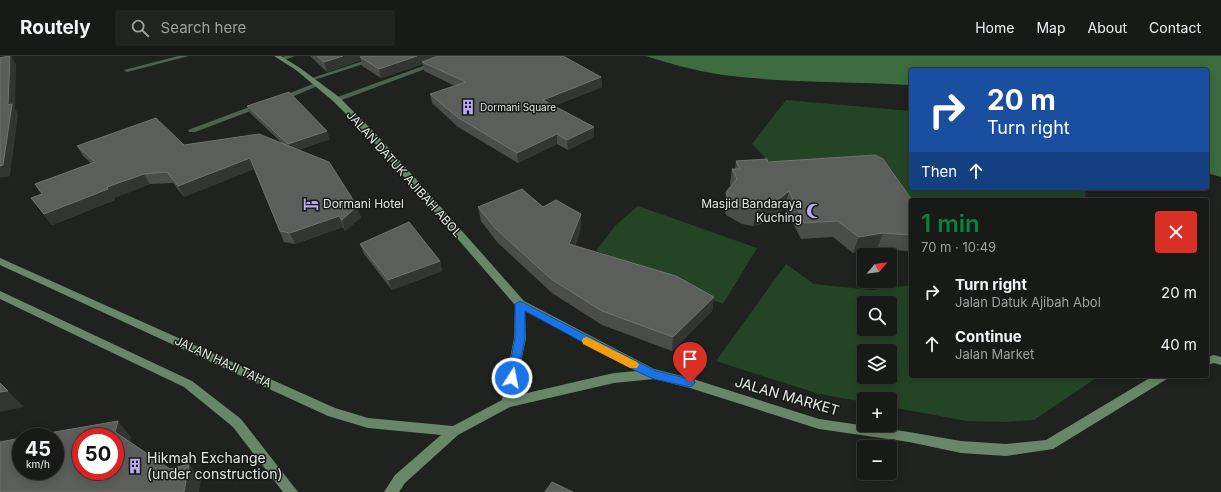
<!DOCTYPE html>
<meta charset="utf-8">
<style>
:root{--surface:#171a17;--page:#202320;--text:#f1f3f6;--muted:#9ea1a1;--line:#363836;--accent:#0b8043}
body{margin:0;font-family:Inter,sans-serif;background:var(--page);color:var(--text);height:100vh;display:flex;flex-direction:column;font-size:15px;white-space:nowrap}
*{box-sizing:border-box;margin:0}
p{font-size:13px;color:var(--muted)}
.icon{flex:none;width:22px;height:22px;fill:none;stroke:currentColor;stroke-width:2;stroke-linecap:round;stroke-linejoin:round}
.map{position:relative;flex:1;overflow:hidden}
.panel{position:absolute;left:909px;top:142px;width:300px;height:180px;display:flex;flex-direction:column;background:var(--surface);border-radius:4px;box-shadow:0 2px 10px #0003,0 0 0 1px var(--line)}
.panel>*{flex:none}
.guide{position:absolute;left:909px;top:12px;width:300px;height:122px;border-radius:4px;box-shadow:0 2px 10px #0003,0 0 0 1px var(--line);background:#1a4fa0;color:#fff;overflow:hidden}
.needle{width:26px;rotate:61deg}
.buttons{position:absolute;left:857px;top:192px;display:grid;gap:8px}
.buttons a{display:grid;place-items:center;width:40px;height:40px;border-radius:4px;background:var(--surface);box-shadow:0 2px 10px #0003,0 0 0 1px var(--line);font-size:20px}
.speed{position:absolute;left:12px;top:372px;display:flex;gap:8px;font-size:20px;font-weight:700;text-align:center}
.speed>*{display:grid;place-content:center;width:52px;height:52px;border-radius:50%;background:var(--surface);box-shadow:0 2px 10px #0003,0 0 0 1px var(--line);line-height:1}
.speed small{font-size:10px;font-weight:400}
.speed .limit{border:6px solid #d22;background:#fff;color:#111}
.pin{position:absolute;display:grid;place-items:center;width:34px;height:34px;color:#fff;margin:-41px -17px;border-radius:50% 50% 50% 0;rotate:-45deg;box-shadow:0 0 4px #0007}
.pin .icon{rotate:45deg}
.me{position:absolute;width:44px;margin:-22px;rotate:11deg;stroke-linejoin:round;filter:drop-shadow(0 0 3px #0008)}
.turn{display:flex;align-items:center;gap:14px;height:84px;padding:0 12px;font-size:18px}
.turn .icon{width:52px;height:52px;stroke-width:2.5}
.turn b{display:block;font-size:28px;line-height:34px}
.then{display:flex;align-items:center;height:38px;padding:0 12px;background:#0003;gap:8px;font-size:15px}
.round{display:grid;place-items:center;flex:none;width:42px;height:42px;border-radius:4px;background:var(--page)}
.headline{display:flex;align-items:center;justify-content:space-between;height:68px;padding:0 12px}
h1{font-size:24px;font-weight:600;line-height:30px;color:var(--accent)}
ul{padding:0;list-style:none}
li{display:flex;align-items:center;gap:12px;height:52px;padding:0 12px}
li div{flex:1}
li b{display:block;font-size:15px}
li em{font-style:normal}
header{display:flex;align-items:center;gap:24px;box-sizing:border-box;height:56px;padding:0 20px;background:var(--surface);border-bottom:1px solid var(--line)}
header strong{font-size:19px}
nav{display:flex;gap:22px;margin-inline-start:auto;font-size:14px}
.search{width:280px;height:36px;background:var(--page);display:flex;align-items:center;gap:10px;box-sizing:border-box;padding:0 14px;border-radius:4px;color:var(--muted);font-size:15px}
.map>svg:first-child{display:block}
</style>
<header>
<strong>Routely</strong>
<div class="search"><svg class="icon" aria-label="search" viewBox="0 0 24 24"><circle cx="10" cy="10" r="6"/><path d="M15 15l6 6"/></svg>Search here</div>
<nav><a>Home</a><a>Map</a><a>About</a><a>Contact</a></nav>
</header>
<div class="map">
<svg width="1221" height="436" viewBox="0 0 1221 436">
<rect width="100%" height="100%" fill="#1f221f"/>
<!-- green -->
<g fill="#234525" fill-rule="evenodd">
<polygon points="786,44 911,55 911,132 1085,132 1086,144 911,144 773,110 752,88"/>
<polygon points="638,150 757,192 723,248 596,195 615,170"/>
<path d="M786,208L814,228L872,234L911,229V320H1099L1034,364L1005,366L967,365L890,351V343H864V346L819,338L716,305ZM864,247H890V273H864ZM864,295H890V321H864Z"/>
</g>
<!-- water -->
<path fill="#3c6c3f" d="M646,0H1221V121L1207,117V14H911V29H908C846,25 784,27 723,19C696,15 671,8 646,0Z"/>
<g fill="none" stroke-linecap="round" stroke-linejoin="round">
<!-- minor -->
<g fill="#4e624f" fill-rule="evenodd">
<polygon points="178,0 189,0 127,16 124,14"/>
<polygon points="285,0 295,0 282,5 279,3"/>
<polygon points="378,0 388,0 314,24 309,23"/>
<polygon points="451,0 460,0 339,45 332,43"/>
<polygon points="318,26 321,28 320,29 282,45 275,43"/>
<polygon points="257,48 264,50 195,76 189,76 188,74"/>
</g>
<!-- secondary -->
<g fill="#678768" fill-rule="evenodd">
<path d="M274,0H281L300,12L339,41L377,79L524,245L654,313L690,322L819,363L909,376L961,385L1006,388L1046,384L1153,320H1169L1167,323L1053,393L1006,400L961,397L909,386L819,373L690,332L654,323L614,327L510,351L458,379L405,427L399,436H384L395,419L441,379L368,372L328,360L0,209V202L335,352L368,362L453,370L502,344L514,282L515,249L371,83L333,45L296,14ZM525,255L637,315L614,317L514,340L526,282Z"/>
<polygon points="0,235 192,325 241,363 298,436 283,436 233,371 184,331 0,243"/>
<polygon points="1214,299 1221,301 1221,309 1214,307 1207,309 1207,301"/>
</g>
</g>
<!-- wall -->
<g fill="#4a4d4a">
<polygon points="310,0 563,0 601,21 602,31 554,50 594,71 594,81 568,94 557,88 518,107 458,71 432,47 430,38 455,30 424,15 423,8 381,22 362,10 361,4 327,16"/>
<polygon points="247,50 330,83 298,94 361,161 345,175 343,171 295,188 284,186 254,113 184,141 173,127 150,128 114,142 115,144 52,169 31,142 42,138 91,107 83,100 77,90 184,89 281,86 250,57"/>
<polygon points="736,105 768,106 911,144 911,189 908,195 877,193 853,197 833,181 801,183 785,151 765,167 753,170 742,168 726,159 724,151 726,136 731,130 730,129 732,113 735,113"/>
<polygon points="478,151 543,151 581,158 581,172 575,190 714,241 712,255 672,295 602,269 552,237 497,186 481,165"/>
<polygon points="360,188 440,205 442,215 392,234 364,198"/>
</g>
<!-- shaded-wall -->
<g fill="#323532">
<polygon points="11,0 16,8 15,52 18,58 10,120 0,122 0,110"/>
<polygon points="343,0 373,0 360,1 361,4 327,16 324,6"/>
<polygon points="417,0 446,0 422,6 423,8 381,22 379,13"/>
<polygon points="601,21 602,31 544,54 543,44"/>
<polygon points="594,71 594,81 568,94 567,84"/>
<polygon points="327,75 330,83 291,96 288,88"/>
<polygon points="557,78 557,88 518,107 517,97"/>
<polygon points="250,102 254,113 184,141 178,130"/>
<polygon points="144,118 150,128 114,142 115,144 52,169 44,158 107,131"/>
<polygon points="789,135 785,151 765,167 753,170 756,154"/>
<polygon points="357,150 361,161 345,175 342,164"/>
<polygon points="581,158 581,172 570,202 569,188"/>
<polygon points="339,160 343,171 295,188 290,177"/>
<polygon points="883,177 877,193 853,197 859,181"/>
<polygon points="440,205 442,215 392,234 388,224"/>
<polygon points="714,241 712,255 672,295 673,281"/>
<polygon points="8,335 24,351 0,356 0,336"/>
<polygon points="118,365 131,381 129,392 115,376"/>
<polygon points="189,408 201,424 199,436 184,436"/>
</g>
<!-- building -->
<g fill="#5b5e5b" stroke="#717371" fill-rule="evenodd">
<polygon points="8,0 10,0 8,49 12,48 3,109 0,110 0,2"/>
<polygon points="317,0 343,0 324,6"/>
<polygon points="362,0 417,0 379,13 360,1"/>
<polygon points="438,0 563,0 601,21 543,44 594,71 567,84 557,78 517,97 457,61 430,38 466,26 422,6"/>
<polygon points="289,36 327,75 288,88 247,50"/>
<polygon points="156,62 184,89 259,78 329,106 357,150 342,164 339,160 290,177 280,175 250,102 178,130 167,116 144,118 107,131 108,133 44,158 31,142 42,138 35,128 95,106 77,90"/>
<polygon points="875,99 883,103 912,144 911,144 911,179 883,177 859,181 838,165 804,167 789,135 769,151 756,154 744,152 728,143 726,136 737,123 732,113 740,113 736,105 767,103 768,106"/>
<polygon points="522,133 543,151 556,144 581,158 569,188 676,220 714,241 673,281 602,255 551,223 495,172 478,151"/>
<polygon points="409,166 440,205 388,224 360,188"/>
<polygon points="0,327 8,335 0,336"/>
<path d="M118,365L115,376L170,413L189,408L184,436H0V386L21,382V415H55V381H26ZM81,381H115V415H81Z"/>
<polygon points="552,426 573,436 545,436"/>
</g>
<!-- route -->
<polygon fill="#1a73e8" stroke="#114b97" points="520,245 646,310 656,315 694,324 695,327 690,331 654,323 638,316 525,255 525,282 517,322 512,326 508,325 507,322 515,282 515,248"/>
<!-- slow -->
<polygon fill="#f59e0b" points="587,281 637,306 639,309 637,312 630,312 583,288 582,285 583,282"/>
<!-- icons -->
<defs>
<g id="building-bare" transform="scale(1.2)"><path d="M-4-6H4V6H1V3H-1V6H-4ZM-2.5-4.3h1.7v1.8h-1.7ZM.8-4.3h1.7v1.8H.8ZM-2.5-1h1.7V.8h-1.7ZM.8-1h1.7V.8H.8Z" fill="#bda9f5" stroke="#161916" stroke-width="2.5" paint-order="stroke"/></g>
<g id="hotel-bare" transform="scale(1.2)"><path d="M-6-4.5h1.5V1H6V5H4.5V3h-9V5H-6ZM-4 0a1.8 1.8 0 1 1 3.6 0ZM.5 0V-2.5h3Q6-2.5 6 0Z" fill="#bda9f5" stroke="#161916" stroke-width="2.5" paint-order="stroke"/></g>
<g id="mosque-bare" transform="scale(1.2)"><path d="M3.5-4.9A6 6 0 1 0 3.5 4.9A5 5 0 1 1 3.5-4.9Z" fill="#bda9f5" stroke="#161916" stroke-width="2.5" paint-order="stroke"/></g>
</defs>
<g fill-rule="evenodd">
<use href="#building-bare" x="468" y="51"/>
<use href="#hotel-bare" x="311" y="148"/>
<use href="#mosque-bare" x="814" y="155"/>
<use href="#building-bare" x="135" y="410"/>
</g>
<g text-anchor="middle" stroke-width="3" stroke-linejoin="round" paint-order="stroke">
<!-- far-poi labels -->
<g font-size="10" fill="#e7e9e7" stroke="#161916" text-anchor="start">
<text x="480" y="55">Dormani Square</text>
</g>
<!-- street labels -->
<g font-size="12" fill="#e7e9e7" stroke="#161916">
<text transform="translate(404 118) rotate(48)" y="4">JALAN DATUK AJIBAH ABOL</text>
<text transform="translate(223 306) rotate(25)" y="4">JALAN HAJI TAHA</text>
</g>
<!-- poi labels -->
<g font-size="12" fill="#e7e9e7" stroke="#161916" text-anchor="start">
<text x="323" y="152">Dormani Hotel</text>
<text x="802" y="152" text-anchor="end">Masjid Bandaraya<tspan x="802" dy="14">Kuching</tspan></text>
</g>
<!-- near-street labels -->
<g font-size="14" fill="#e7e9e7" stroke="#161916">
<text transform="translate(787 340) rotate(16)" y="5">JALAN MARKET</text>
</g>
<!-- near-poi labels -->
<g font-size="14" fill="#e7e9e7" stroke="#161916" text-anchor="start">
<text x="147" y="407">Hikmah Exchange<tspan x="147" dy="16">(under construction)</tspan></text>
</g>
</g>
</svg>
<div class="buttons">
<a><svg class="needle" viewBox="-14 -14 28 28"><path d="M0-13l5 13h-10z" fill="#e53935"/><path d="M0 13l5-13h-10z" fill="#9ea1a1"/></svg></a>
<a><svg class="icon" aria-label="search" viewBox="0 0 24 24"><circle cx="10" cy="10" r="6"/><path d="M15 15l6 6"/></svg></a>
<a><svg class="icon" aria-label="layers" viewBox="0 0 24 24"><path d="M12 4l9 5-9 5-9-5zM3 14l9 5 9-5"/></svg></a>
<a>+</a>
<a>−</a>
</div>
<div class="speed"><div>45<small>km/h</small></div><div class="limit">50</div></div>
<div class="pin" style="left:690px;top:327px;background:#d93025"><svg class="icon" aria-label="arrive" viewBox="0 0 24 24"><path d="M6 21V4h12l-3 4 3 4H6"/></svg></div>
<svg class="me" style="left:512px;top:322px" viewBox="-20 -20 40 40"><circle r="17" fill="#1a73e8" stroke="#fff" stroke-width="3"/><path d="M0-11L8 9 0 5-8 9z" fill="#fff"/></svg>
<div class="guide">
<div class="turn"><svg class="icon" aria-label="right" viewBox="0 0 24 24"><path d="M7 20v-9h11M14 6l5 5-5 5"/></svg><div><b>20 m</b>Turn right</div></div>
<div class="then">Then<svg class="icon" aria-label="ahead" viewBox="0 0 24 24"><path d="M12 20V5M6 11l6-6 6 6"/></svg></div>
</div>
<section class="panel">
<div class="headline"><div><h1>1 min</h1><p>70 m · 10:49</p></div><a class="round" style="background:#d93025;color:#fff"><svg class="icon" aria-label="close" viewBox="0 0 24 24"><path d="M6 6l12 12M18 6L6 18"/></svg></a></div>
<ul>
<li><svg class="icon" aria-label="right" viewBox="0 0 24 24"><path d="M7 20v-9h11M14 6l5 5-5 5"/></svg><div><b>Turn right</b><p>Jalan Datuk Ajibah Abol</p></div><em>20 m</em></li>
<li><svg class="icon" aria-label="ahead" viewBox="0 0 24 24"><path d="M12 20V5M6 11l6-6 6 6"/></svg><div><b>Continue</b><p>Jalan Market</p></div><em>40 m</em></li>
</ul>
</section>
</div>
